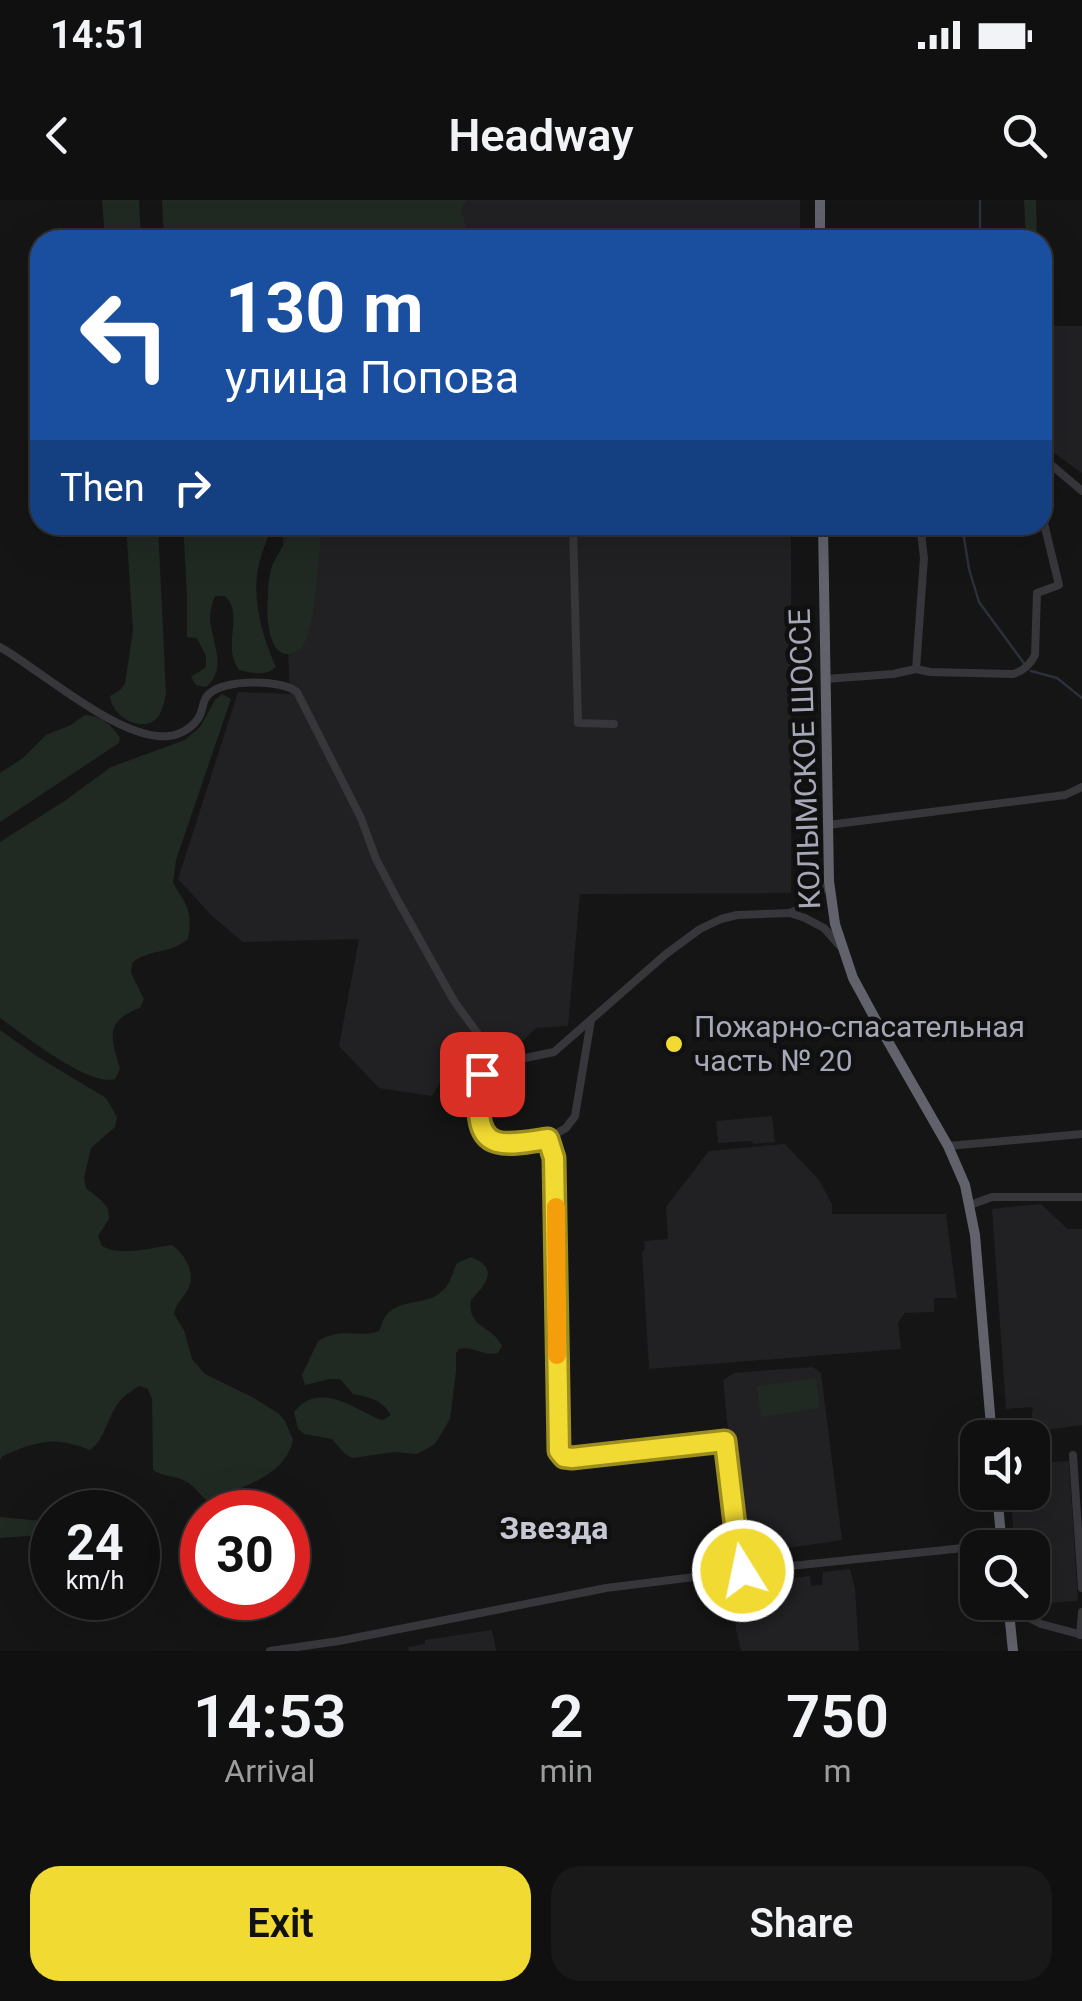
<!DOCTYPE html>
<meta charset="utf-8">
<style>
:root{--surface:#101010;--page:#191919;--text:#f1f3f6;--muted:#9c9d9f;--line:#303030;--accent:#f1da32}
body{margin:0;font-family:Roboto,sans-serif;background:var(--page);color:var(--text);height:100vh;display:flex;flex-direction:column;font-size:38px;white-space:nowrap}
*{box-sizing:border-box;margin:0}
p{font-size:32px;color:var(--muted)}
.icon{flex:none;width:55px;height:55px;fill:none;stroke:currentColor;stroke-width:2;stroke-linecap:round;stroke-linejoin:round}
.map{position:relative;height:1451px;overflow:hidden}
.sheet{display:flex;flex-direction:column;background:var(--surface);flex:1}
.sheet>*{flex:none}
.banner{position:absolute;left:30px;top:30px;width:1022px;height:305px;border-radius:30px;box-shadow:0 10px 40px #0002,0 0 0 2px var(--line);background:#1a4fa0;color:#fff;overflow:hidden}
.buttons{position:absolute;left:960px;top:1220px;display:grid;gap:20px}
.buttons a{display:grid;place-items:center;width:90px;height:90px;border-radius:20px;background:var(--surface);box-shadow:0 10px 40px #0002,0 0 0 2px var(--line);font-size:50px}
.speed{position:absolute;left:30px;top:1290px;display:flex;gap:20px;font-size:50px;font-weight:700;text-align:center}
.speed>*{display:grid;place-content:center;width:130px;height:130px;border-radius:50%;background:var(--surface);box-shadow:0 10px 40px #0002,0 0 0 2px var(--line);line-height:1}
.speed small{font-size:25px;font-weight:400}
.speed .limit{border:15px solid #d22;background:#fff;color:#111}
.pin{position:absolute;display:grid;place-items:center;width:85px;height:85px;color:#fff;margin:-42px;border-radius:20px;box-shadow:0 5px 15px #0006}
.me{position:absolute;width:110px;margin:-55px;rotate:350deg;stroke-linejoin:round;filter:drop-shadow(0 0 8px #0008)}
.turn{display:flex;align-items:center;gap:35px;height:210px;padding:0 30px;font-size:45px}
.turn .icon{width:130px;height:130px;stroke-width:2.5}
.turn b{display:block;font-size:70px;line-height:85px}
.then{display:flex;align-items:center;height:95px;padding:0 30px;background:#0003;gap:20px;font-size:38px}
.eta{display:flex;justify-content:space-evenly;align-items:center;height:170px;text-align:center}
.eta b{font-size:60px;font-weight:600;line-height:70px}
.cta{display:flex;gap:20px;margin-top:auto;padding:20px 30px}
.cta a{flex:1;height:115px;border-radius:30px;background:var(--accent);color:#111;font-size:40px;font-weight:600;line-height:115px;text-align:center}
.cta a+a{background:var(--page);color:var(--text)}
.status{display:flex;justify-content:space-between;align-items:center;height:70px;padding:0 50px;background:var(--surface);direction:ltr}
.status svg{height:28px;fill:currentColor}
header{display:flex;justify-content:space-between;align-items:center;height:130px;padding:0 30px;background:var(--surface);font-size:45px;font-weight:600}
.map>svg:first-child{display:block}
</style>
<div class="status"><b>14:51</b><svg viewBox="0 0 49 12"><path d="M0 12V9h3v3zM5 12V6h3v6zM10 12V3h3v9zM15 12V0h3v12zM26 1h20v11H26zM47 4h2v5h-2z"/></svg></div>
<header><svg class="icon" aria-label="back" viewBox="0 0 24 24"><path d="M15 5l-7 7 7 7"/></svg>Headway<svg class="icon" aria-label="search" viewBox="0 0 24 24"><circle cx="10" cy="10" r="6"/><path d="M15 15l6 6"/></svg></header>
<div class="map">
<svg width="1082" height="1451" viewBox="0 0 1082 1451">
<rect width="100%" height="100%" fill="#151516"/>
<!-- built -->
<g fill="#212123">
<polygon points="401,0 800,0 800,40 383,40"/>
<polygon points="1043,126 1082,126 1082,273 1043,245"/>
<polygon points="282,325 791,325 791,693 580,694 568,826 536,828 524,840 465,839 432,896 379,888 339,846 359,739 243,742 212,716 178,679 238,492 290,494"/>
<polygon points="772,916 775,942 753,944 752,941 718,943 716,921"/>
<polygon points="785,944 819,980 832,1004 832,1014 946,1014 957,1098 934,1098 934,1112 905,1113 898,1123 901,1149 649,1169 642,1051 645,1049 644,1041 668,1039 666,1007 709,951"/>
<polygon points="1041,1004 1068,1029 1082,1029 1082,1225 1047,1230 1048,1240 1033,1241 1032,1238 1029,1237 1033,1207 1006,1209 992,1009"/>
<polygon points="813,1167 821,1173 842,1340 748,1354 742,1337 733,1281 723,1180 734,1173"/>
<polygon points="1069,1261 1078,1401 1018,1405 1018,1403 1032,1402 1032,1348 1014,1347 1011,1293 1032,1292 1033,1263"/>
<polygon points="850,1369 855,1389 859,1451 741,1451 736,1429 731,1385 810,1376 811,1386 822,1385 823,1372"/>
<polygon points="492,1430 496,1451 409,1451 408,1447 425,1444 425,1440"/>
</g>
<!-- green -->
<g fill="#212923">
<polygon points="102,0 139,0 141,40 105,40"/>
<polygon points="162,0 467,0 461,8 466,28 461,40 164,40"/>
<polygon points="1024,0 1036,0 1037,40 1026,40"/>
<path d="M126,325H158L166,494C164,501 163,511 158,517C143,535 111,516 110,496L119,491L125,484L133,431Z"/>
<path d="M183,325H272C268,338 262,351 259,364C251,397 262,436 276,467C264,477 254,473 239,470C221,444 245,416 225,396H215C212,403 210,410 210,419C212,443 228,469 206,487L196,485L191,477L206,467V456L197,438L187,437V395Z"/>
<path d="M293,325H322C318,356 317,412 306,440C303,447 297,453 290,454C267,457 266,412 268,397C268,387 269,375 272,366C278,352 288,340 293,325Z"/>
<path d="M222,494L231,499L176,660L173,683C187,706 193,711 188,739C171,754 148,749 132,763L131,773L144,799L140,808C104,821 111,837 120,869L115,879C89,887 24,835 0,818V642L66,600L111,567L185,540L200,527L215,500Z"/>
<path d="M85,515C101,516 111,524 120,538L119,543L0,622V573L23,558L46,535L71,525Z"/>
<path d="M0,830L38,857L106,898L117,917L115,927L91,948L84,978L86,988L102,1001L108,1009L109,1019L98,1036L102,1046C122,1057 149,1048 172,1045C186,1055 197,1075 187,1091C182,1100 176,1103 174,1114L184,1130L192,1159L205,1174L252,1197L278,1213L285,1221L293,1240C286,1270 258,1281 232,1292C224,1296 219,1301 210,1303C200,1296 195,1286 185,1281C174,1275 163,1277 153,1270L152,1199L148,1189L139,1186C130,1192 120,1198 115,1208C106,1223 104,1240 90,1250C55,1236 36,1241 3,1256L0,1260Z"/>
<path d="M471,1057C500,1069 486,1084 471,1100C467,1129 493,1125 502,1146L498,1153C484,1157 472,1145 459,1149L456,1153V1171L450,1219L435,1244L417,1254L394,1252L353,1258L346,1255L332,1239L304,1234L298,1229L294,1212C318,1182 351,1206 378,1219L383,1220L391,1215C380,1198 370,1198 353,1194L340,1179H330L305,1185L302,1175L318,1141C344,1126 355,1139 379,1131C381,1127 382,1121 385,1117C399,1097 426,1107 442,1091C451,1084 452,1073 457,1063Z"/>
<polygon points="816,1178 820,1208 761,1217 757,1186"/>
<polygon points="0,1317 42,1321 49,1328 43,1335 0,1338"/>
</g>
<g fill="none" stroke-linecap="round" stroke-linejoin="round">
<!-- stream -->
<g stroke="#2b303a" stroke-width="2.5">
<polyline points="980,40 980,0"/>
<polyline points="962,325 969,369 979,402 1026,466"/>
<polyline points="1031,471 1057,478 1082,498"/>
</g>
<!-- minor -->
<g stroke="#36363b" stroke-width="8">
<polyline points="1042,257 1082,291"/>
<polyline points="573,325 578,523 614,524"/>
<path d="M0,447C42,471 121,542 169,536C181,535 195,526 200,515C204,507 202,500 209,494C223,479 282,479 297,492L361,618L376,659L397,699L454,801L489,849L502,855L525,858L554,852L666,754L700,729L721,719L737,715L790,713L805,718L824,728L840,746"/>
<path d="M916,469L930,472L1013,474C1024,471 1030,465 1035,455L1037,393L1059,385L1042,315"/>
<polyline points="826,479 893,474 916,469 924,358 920,325"/>
<polyline points="828,625 1065,595 1082,587"/>
<path d="M790,713C806,706 818,698 828,682"/>
<polyline points="481,874 479,913 482,928 488,937 496,942 547,939 566,928 575,916 591,820"/>
<polyline points="547,939 554,958 556,999 559,1251 564,1257 572,1258 725,1241 736,1333 743,1371"/>
<polyline points="948,946 1082,934"/>
<polyline points="970,1005 992,997 1082,997"/>
<polyline points="1073,1255 1082,1388"/>
<polyline points="1009,1408 1041,1424 1082,1435"/>
<polyline points="1080,1435 1082,1412"/>
<polyline points="270,1451 339,1441 606,1388 743,1371 1002,1344"/>
</g>
<!-- highway -->
<g stroke="#62626c" stroke-width="10">
<polyline points="820,0 820,40"/>
<polyline points="823,325 829,681 835,724 853,778 878,824 948,946 965,985 975,1035 992,1238"/>
<polyline points="997,1292 1002,1348"/>
<polyline points="1008,1402 1013,1451"/>
</g>
</g>
<g fill="none" stroke-linecap="round" stroke-linejoin="round">
<!-- route casing -->
<g stroke="#9d8e20" stroke-width="25">
<path id="route" d="M482,874C480,893 471,935 497,942C511,946 533,941 548,939L554,958L559,1251L564,1257L572,1258L725,1241L736,1333L743,1371"/>
</g>
<!-- route -->
<use href="#route" stroke="#f1da32" stroke-width="18"/>
<!-- slow -->
<polyline stroke="#f59e0b" stroke-width="18" points="556,1007 557,1155"/>
</g>
<!-- markers -->
<circle fill="#f1da32" stroke="#101011" stroke-width="4" cx="674" cy="844" r="10"/>
<g text-anchor="middle" stroke-width="9" stroke-linejoin="round" paint-order="stroke">
<!-- street labels -->
<g font-size="30" fill="#a6a8b7" stroke="#101011">
<text transform="translate(805 559) rotate(-92)" y="10">КОЛЫМСКОЕ ШОССЕ</text>
</g>
<!-- poi labels -->
<g font-size="30" fill="#a6a8b7" stroke="#101011" text-anchor="start">
<text x="694" y="837">Пожарно-спасательная<tspan x="694" dy="34">часть № 20</tspan></text>
</g>
<!-- neighbourhood labels -->
<g font-size="32" font-weight="bold" fill="#c7c8d3" stroke="#101011">
<text x="554" y="1339">Звезда</text>
</g>
</g>
</svg>
<div class="buttons">
<a><svg class="icon" aria-label="sound" viewBox="0 0 24 24"><path d="M4 9h4l5-4v14l-5-4H4zM17 9q2 3 0 6"/></svg></a>
<a><svg class="icon" aria-label="search" viewBox="0 0 24 24"><circle cx="10" cy="10" r="6"/><path d="M15 15l6 6"/></svg></a>
</div>
<div class="speed"><div>24<small>km/h</small></div><div class="limit">30</div></div>
<div class="pin" style="left:482px;top:874px;background:#d93025"><svg class="icon" aria-label="arrive" viewBox="0 0 24 24"><path d="M6 21V4h12l-3 4 3 4H6"/></svg></div>
<svg class="me" style="left:743px;top:1371px" viewBox="-20 -20 40 40"><circle r="17" fill="#f1da32" stroke="#fff" stroke-width="3"/><path d="M0-11L8 9 0 5-8 9z" fill="#fff"/></svg>
<div class="banner">
<div class="turn"><svg class="icon" aria-label="left" viewBox="0 0 24 24"><path d="M17 20v-9H6M10 6l-5 5 5 5"/></svg><div><b>130 m</b>улица Попова</div></div>
<div class="then">Then<svg class="icon" aria-label="right" viewBox="0 0 24 24"><path d="M7 20v-9h11M14 6l5 5-5 5"/></svg></div>
</div>
</div>
<section class="sheet">
<div class="eta">
<div><b>14:53</b><p>Arrival</p></div>
<div><b>2</b><p>min</p></div>
<div><b>750</b><p>m</p></div>
</div>
<div class="cta"><a>Exit</a><a>Share</a></div>
</section>
